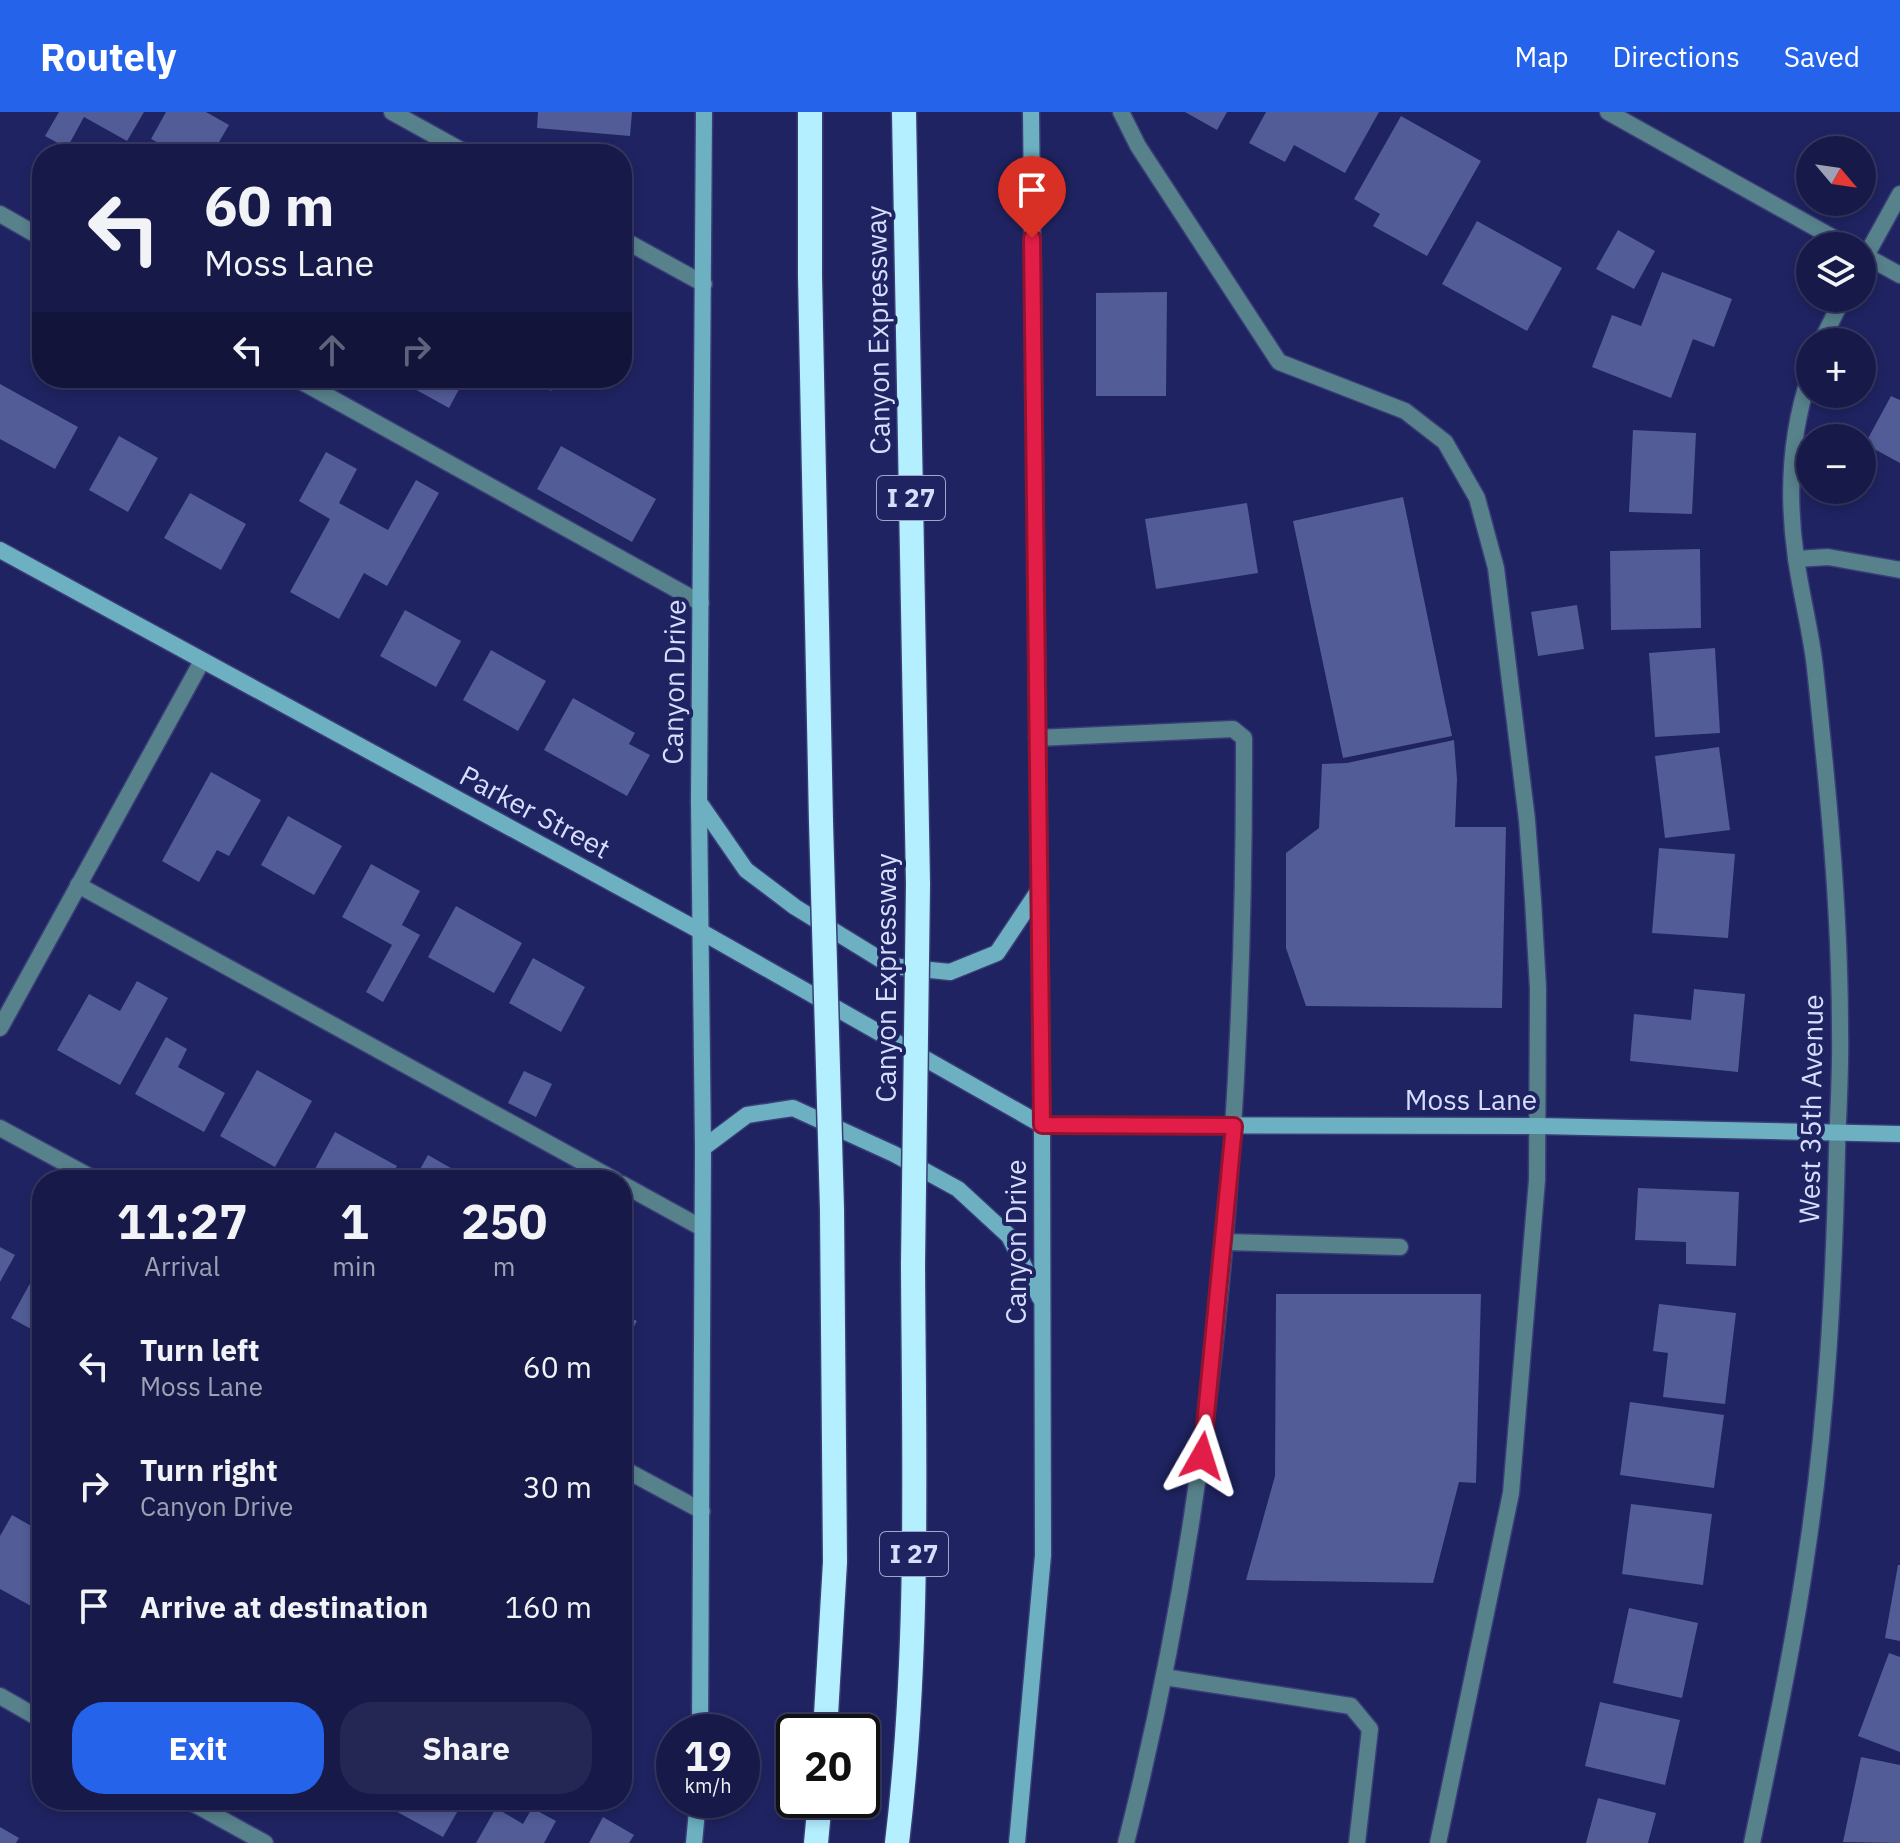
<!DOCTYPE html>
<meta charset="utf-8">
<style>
:root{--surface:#171a49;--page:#242753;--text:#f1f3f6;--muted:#9ea1b4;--line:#363861;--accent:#2563eb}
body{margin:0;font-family:"IBM Plex Sans",sans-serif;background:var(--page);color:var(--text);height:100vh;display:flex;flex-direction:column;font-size:30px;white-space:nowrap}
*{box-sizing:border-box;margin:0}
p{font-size:26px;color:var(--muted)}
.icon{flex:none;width:44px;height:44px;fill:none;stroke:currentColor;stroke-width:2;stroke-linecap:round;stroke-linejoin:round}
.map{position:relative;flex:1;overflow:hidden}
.side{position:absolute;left:32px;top:1058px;width:600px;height:640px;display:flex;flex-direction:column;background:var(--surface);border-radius:32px;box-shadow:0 4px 12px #0003,0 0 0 2px var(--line)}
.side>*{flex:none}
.top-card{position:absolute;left:32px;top:32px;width:600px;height:244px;border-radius:32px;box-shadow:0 4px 12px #0003,0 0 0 2px var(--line);background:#171a49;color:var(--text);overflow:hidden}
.needle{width:52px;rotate:119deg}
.controls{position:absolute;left:1796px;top:24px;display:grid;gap:16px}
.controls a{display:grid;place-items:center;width:80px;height:80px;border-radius:50%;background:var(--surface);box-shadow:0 4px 12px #0003,0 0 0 2px var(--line);font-size:40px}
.speed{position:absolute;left:656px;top:1602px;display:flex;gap:16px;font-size:40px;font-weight:700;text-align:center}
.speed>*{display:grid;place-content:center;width:104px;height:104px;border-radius:50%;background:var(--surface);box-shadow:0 4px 12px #0003,0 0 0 2px var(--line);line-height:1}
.speed small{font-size:20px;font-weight:400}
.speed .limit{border:4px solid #111;border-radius:12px;background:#fff;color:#111}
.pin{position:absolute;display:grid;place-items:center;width:68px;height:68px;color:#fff;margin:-82px -34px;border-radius:50% 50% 50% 0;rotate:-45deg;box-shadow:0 0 8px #0007}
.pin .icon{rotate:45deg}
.me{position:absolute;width:88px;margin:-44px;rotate:6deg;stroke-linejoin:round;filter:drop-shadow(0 0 6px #0008)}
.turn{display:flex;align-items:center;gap:28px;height:168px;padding:0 40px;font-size:36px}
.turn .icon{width:104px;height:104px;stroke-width:2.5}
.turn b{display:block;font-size:56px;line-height:68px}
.lanes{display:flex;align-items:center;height:76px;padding:0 40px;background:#0003;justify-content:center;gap:40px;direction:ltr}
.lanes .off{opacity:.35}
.eta{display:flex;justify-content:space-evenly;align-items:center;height:136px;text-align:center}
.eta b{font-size:48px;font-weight:700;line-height:56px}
.primary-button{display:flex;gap:16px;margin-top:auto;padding:16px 40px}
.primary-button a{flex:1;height:92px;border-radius:32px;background:var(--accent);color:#fff;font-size:32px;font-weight:700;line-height:92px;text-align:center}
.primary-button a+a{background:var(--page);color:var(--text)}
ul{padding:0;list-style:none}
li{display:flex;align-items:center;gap:24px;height:120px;padding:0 40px}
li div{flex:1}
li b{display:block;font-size:30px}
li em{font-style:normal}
header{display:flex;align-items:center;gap:48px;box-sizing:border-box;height:112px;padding:0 40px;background:var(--accent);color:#fff}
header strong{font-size:38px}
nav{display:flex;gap:44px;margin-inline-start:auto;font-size:28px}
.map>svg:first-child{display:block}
</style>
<header>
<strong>Routely</strong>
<nav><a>Map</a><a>Directions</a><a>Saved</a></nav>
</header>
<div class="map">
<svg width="1900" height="1731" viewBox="0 0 1900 1731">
<rect width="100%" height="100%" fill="#1f2361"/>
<!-- building -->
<g fill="#525c97">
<polygon points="59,0 144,0 127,29 84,5 67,36 45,24"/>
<polygon points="166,0 206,0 229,13 212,42 179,42 151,27"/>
<polygon points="538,0 632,0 630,24 537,16"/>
<polygon points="1185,0 1227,0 1217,18"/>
<polygon points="1266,0 1379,0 1345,61 1294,33 1285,50 1249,31"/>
<polygon points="1401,4 1481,49 1427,144 1373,114 1380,102 1354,87"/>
<polygon points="264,32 281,42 258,42"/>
<polygon points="1477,109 1562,156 1527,219 1442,172"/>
<polygon points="1618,118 1655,139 1634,177 1596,157"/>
<polygon points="1662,160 1732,187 1714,235 1693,227 1671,286 1592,255 1612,203 1641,214"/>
<polygon points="1167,180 1166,284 1096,284 1096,181"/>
<polygon points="404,266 465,266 449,296 402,270"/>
<polygon points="527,266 558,266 551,279"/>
<polygon points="0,272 78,315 55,357 0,327"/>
<polygon points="1891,284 1900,288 1900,351 1865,332"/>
<polygon points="1633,318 1696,321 1692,402 1629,400"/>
<polygon points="119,324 158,346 128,400 89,378"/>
<polygon points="561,334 656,387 632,430 537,377"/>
<polygon points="326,340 357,357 339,391 388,418 416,368 439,381 387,474 364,461 339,507 290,480 330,407 299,389"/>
<polygon points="190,381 246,412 221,458 164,426"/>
<polygon points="1403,385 1452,624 1343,646 1293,409"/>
<polygon points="1247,391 1258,461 1156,477 1145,407"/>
<polygon points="1700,437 1701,516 1611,518 1610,439"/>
<polygon points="1577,493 1584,537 1538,544 1531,500"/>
<polygon points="405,498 461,529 436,575 380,544"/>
<polygon points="1715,536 1720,621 1655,625 1649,541"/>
<polygon points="491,538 546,569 518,619 463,588"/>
<polygon points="573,586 635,621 629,632 650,643 627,684 544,638"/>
<polygon points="1454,628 1457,667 1455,715 1506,715 1502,896 1306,894 1286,836 1286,741 1319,716 1322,652 1347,651"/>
<polygon points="1719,635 1730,718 1665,726 1655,644"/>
<polygon points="211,660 261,688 229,744 217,738 199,770 162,749"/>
<polygon points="288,704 342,734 314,783 261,753"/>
<polygon points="1659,736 1735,742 1728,826 1652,821"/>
<polygon points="371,752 420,779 402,813 420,823 383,890 366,880 392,833 342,805"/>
<polygon points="456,794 522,831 494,881 428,845"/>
<polygon points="533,846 585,875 561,920 509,891"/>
<polygon points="137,869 168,886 120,973 57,938 89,882 120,899"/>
<polygon points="1694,877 1745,882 1738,960 1630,949 1634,902 1691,908"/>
<polygon points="166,925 187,937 178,955 225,981 204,1020 135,982"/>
<polygon points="257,958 312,989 275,1055 220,1024"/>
<polygon points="524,959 552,972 536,1005 508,991"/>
<polygon points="335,1020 397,1054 389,1068 309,1068"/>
<polygon points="428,1043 472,1068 414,1068"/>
<polygon points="1638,1076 1739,1080 1736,1154 1686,1152 1686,1130 1635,1128"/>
<polygon points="0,1135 15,1143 0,1170"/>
<polygon points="39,1155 42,1157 42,1223 11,1206"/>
<polygon points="1276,1182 1481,1182 1476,1371 1459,1370 1433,1471 1246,1468 1275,1364"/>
<polygon points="1659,1192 1736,1201 1725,1292 1663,1285 1668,1241 1653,1239"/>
<polygon points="622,1201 637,1209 622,1236"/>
<polygon points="1630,1290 1724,1303 1714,1376 1620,1363"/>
<polygon points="1631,1392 1712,1402 1703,1473 1622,1462"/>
<polygon points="12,1403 42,1420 42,1500 0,1477 0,1424"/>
<polygon points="1898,1453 1900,1453 1900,1529 1885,1526"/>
<polygon points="1629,1496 1698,1511 1682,1586 1613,1571"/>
<polygon points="1889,1541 1900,1545 1900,1640 1858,1624"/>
<polygon points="1600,1590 1680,1608 1665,1673 1585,1654"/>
<polygon points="1861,1645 1900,1653 1900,1731 1843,1730"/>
<polygon points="1598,1686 1656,1701 1648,1731 1586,1731"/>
<polygon points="395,1688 464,1688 443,1725 390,1696"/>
<polygon points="496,1696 523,1712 532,1696 556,1709 544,1731 476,1731"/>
<polygon points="603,1705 634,1723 629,1731 589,1731"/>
<polygon points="0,1715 19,1726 16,1731 0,1731"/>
</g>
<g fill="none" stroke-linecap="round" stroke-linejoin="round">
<!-- service casing -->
<g stroke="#393d77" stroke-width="19">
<g id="service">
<polyline points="1121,0 1138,34 1279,250 1405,299 1445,330 1477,386 1496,456 1527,708 1533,788 1538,876 1537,1068 1511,1381 1438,1731"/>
<polyline points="0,102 42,126"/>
<polyline points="295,266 701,491"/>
<polyline points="1796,447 1828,445 1900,458"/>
<path d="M1037,626L1233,617L1244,626C1245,997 1218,1370 1126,1731"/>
<polyline points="78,773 615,1068"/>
<polyline points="622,1072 702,1116"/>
<polyline points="1225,1130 1400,1135"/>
<polyline points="1164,1565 1351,1594 1370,1617 1357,1731"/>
</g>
</g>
<!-- minor casing -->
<g stroke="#393d77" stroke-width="19">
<g id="minor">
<polyline points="392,0 468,42"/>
<polyline points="622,127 704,172"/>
<polyline points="1862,151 1900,82"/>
<polyline points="1821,230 1843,186"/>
<polyline points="0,916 202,549"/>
<polyline points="0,1016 96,1068"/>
<polyline points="622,1356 702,1399"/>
<polyline points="0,1584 42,1608"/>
<polyline points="187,1688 265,1731"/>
<path d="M1752,1731C1772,1634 1793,1537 1807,1439C1827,1307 1834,1172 1837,1038C1838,999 1841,959 1840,919C1840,798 1828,677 1815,556C1811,519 1801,483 1796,446C1787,384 1790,322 1810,263"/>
</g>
</g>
<!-- tertiary casing -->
<g stroke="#393d77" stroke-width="19">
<g id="tertiary">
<polyline points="1608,0 1848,134"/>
<polyline points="1862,142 1900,163"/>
</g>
</g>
<!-- secondary casing -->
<g stroke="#393d77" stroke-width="19">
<g id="secondary">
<polyline points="0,438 700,819 1042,1013 1539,1014 1900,1022"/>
<polyline points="699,690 746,758 795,795 891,854 950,860 997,841 1039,778"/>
<polyline points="703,1036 747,1003 793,996 894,1042 958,1077 1009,1124 1040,1186"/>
<polyline points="700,1620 703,1036 699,690 704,0"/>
<polyline points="694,1731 698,1688"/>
<polyline points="1017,1731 1043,1443 1042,1013 1031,0"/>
</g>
</g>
<!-- motorway casing -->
<g stroke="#393d77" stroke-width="27">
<g id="motorway">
<polyline points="810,0 810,164 821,710"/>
<polyline points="904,0 918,772"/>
<polyline points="825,1620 835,1450 832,1097"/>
<polyline points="816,1731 820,1688"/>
<path d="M897,1731C920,1539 914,1345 913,1152"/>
</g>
</g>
<!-- service -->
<use href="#service" stroke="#57818b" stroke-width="16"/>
<!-- minor -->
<use href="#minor" stroke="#57818b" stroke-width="16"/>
<!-- tertiary -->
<use href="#tertiary" stroke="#57818b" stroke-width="16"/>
<!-- secondary -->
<use href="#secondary" stroke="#6cb0c1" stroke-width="16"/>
<!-- motorway -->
<use href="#motorway" stroke="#b3efff" stroke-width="24"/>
<!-- motorway-bridge casing -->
<g stroke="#393d77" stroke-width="27" stroke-linecap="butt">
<g id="motorway-bridge">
<polyline points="821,710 832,1097"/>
<polyline points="913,1152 918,772"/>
</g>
</g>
<!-- motorway-bridge -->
<use href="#motorway-bridge" stroke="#b3efff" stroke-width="24"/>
</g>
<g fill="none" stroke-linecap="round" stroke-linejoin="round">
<!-- route casing -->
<g stroke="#92132f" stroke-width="20">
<polyline id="route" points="1032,126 1042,1013 1234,1014 1202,1344"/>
</g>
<!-- route -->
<use href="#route" stroke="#e11d48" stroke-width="14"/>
</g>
<g text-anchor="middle" stroke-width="8" stroke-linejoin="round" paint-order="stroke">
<!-- shield labels -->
<g fill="#1f2361" stroke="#9fa6ce" stroke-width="2">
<rect x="877" y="364" width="68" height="44" rx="6"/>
<rect x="880" y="1420" width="68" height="44" rx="6"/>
</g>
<g font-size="26" font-weight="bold" fill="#d6defc">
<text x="911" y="395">I 27</text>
<text x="914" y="1451">I 27</text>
</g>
<!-- street labels -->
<g font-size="28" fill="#d6defc" stroke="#1f2361">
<text transform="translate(878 218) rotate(-91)" y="10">Canyon Expressway</text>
<text transform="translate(674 570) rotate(-89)" y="10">Canyon Drive</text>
<text transform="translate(535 700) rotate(28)" y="10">Parker Street</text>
<text transform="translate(886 866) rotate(-90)" y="10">Canyon Expressway</text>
<text x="1471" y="998">Moss Lane</text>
<text transform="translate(1811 997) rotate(-89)" y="10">West 35th Avenue</text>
<text transform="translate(1016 1130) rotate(-90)" y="10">Canyon Drive</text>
</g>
</g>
</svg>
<div class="controls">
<a><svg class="needle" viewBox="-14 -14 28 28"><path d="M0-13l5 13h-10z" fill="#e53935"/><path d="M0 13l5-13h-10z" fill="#9ea1b4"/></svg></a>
<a><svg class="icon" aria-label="layers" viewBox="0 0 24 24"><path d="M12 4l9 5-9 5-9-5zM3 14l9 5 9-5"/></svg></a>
<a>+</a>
<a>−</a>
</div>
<div class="speed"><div>19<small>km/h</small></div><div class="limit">20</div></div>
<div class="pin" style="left:1032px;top:126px;background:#d93025"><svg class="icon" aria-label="arrive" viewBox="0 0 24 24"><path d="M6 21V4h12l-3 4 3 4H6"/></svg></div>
<svg class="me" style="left:1202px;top:1344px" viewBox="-20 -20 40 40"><path d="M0-17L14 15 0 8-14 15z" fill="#e11d48" stroke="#fff" stroke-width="4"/></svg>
<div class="top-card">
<div class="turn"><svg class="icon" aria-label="left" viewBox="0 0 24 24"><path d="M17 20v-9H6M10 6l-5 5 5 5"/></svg><div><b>60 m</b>Moss Lane</div></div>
<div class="lanes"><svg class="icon" aria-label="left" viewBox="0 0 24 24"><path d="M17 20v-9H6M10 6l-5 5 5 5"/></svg><svg class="icon off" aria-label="ahead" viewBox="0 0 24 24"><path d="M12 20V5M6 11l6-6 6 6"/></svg><svg class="icon off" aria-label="right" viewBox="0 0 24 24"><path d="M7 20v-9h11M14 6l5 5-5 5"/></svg></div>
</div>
<section class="side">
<div class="eta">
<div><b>11:27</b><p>Arrival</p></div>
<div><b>1</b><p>min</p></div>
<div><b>250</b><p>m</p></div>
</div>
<ul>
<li><svg class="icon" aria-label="left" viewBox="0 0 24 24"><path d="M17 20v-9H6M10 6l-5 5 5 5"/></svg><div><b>Turn left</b><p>Moss Lane</p></div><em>60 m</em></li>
<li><svg class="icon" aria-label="right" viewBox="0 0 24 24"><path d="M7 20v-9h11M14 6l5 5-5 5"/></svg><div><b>Turn right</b><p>Canyon Drive</p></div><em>30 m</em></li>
<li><svg class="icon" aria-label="arrive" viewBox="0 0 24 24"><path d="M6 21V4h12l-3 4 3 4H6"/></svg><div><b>Arrive at destination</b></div><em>160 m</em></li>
</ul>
<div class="primary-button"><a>Exit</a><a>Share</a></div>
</section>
</div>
